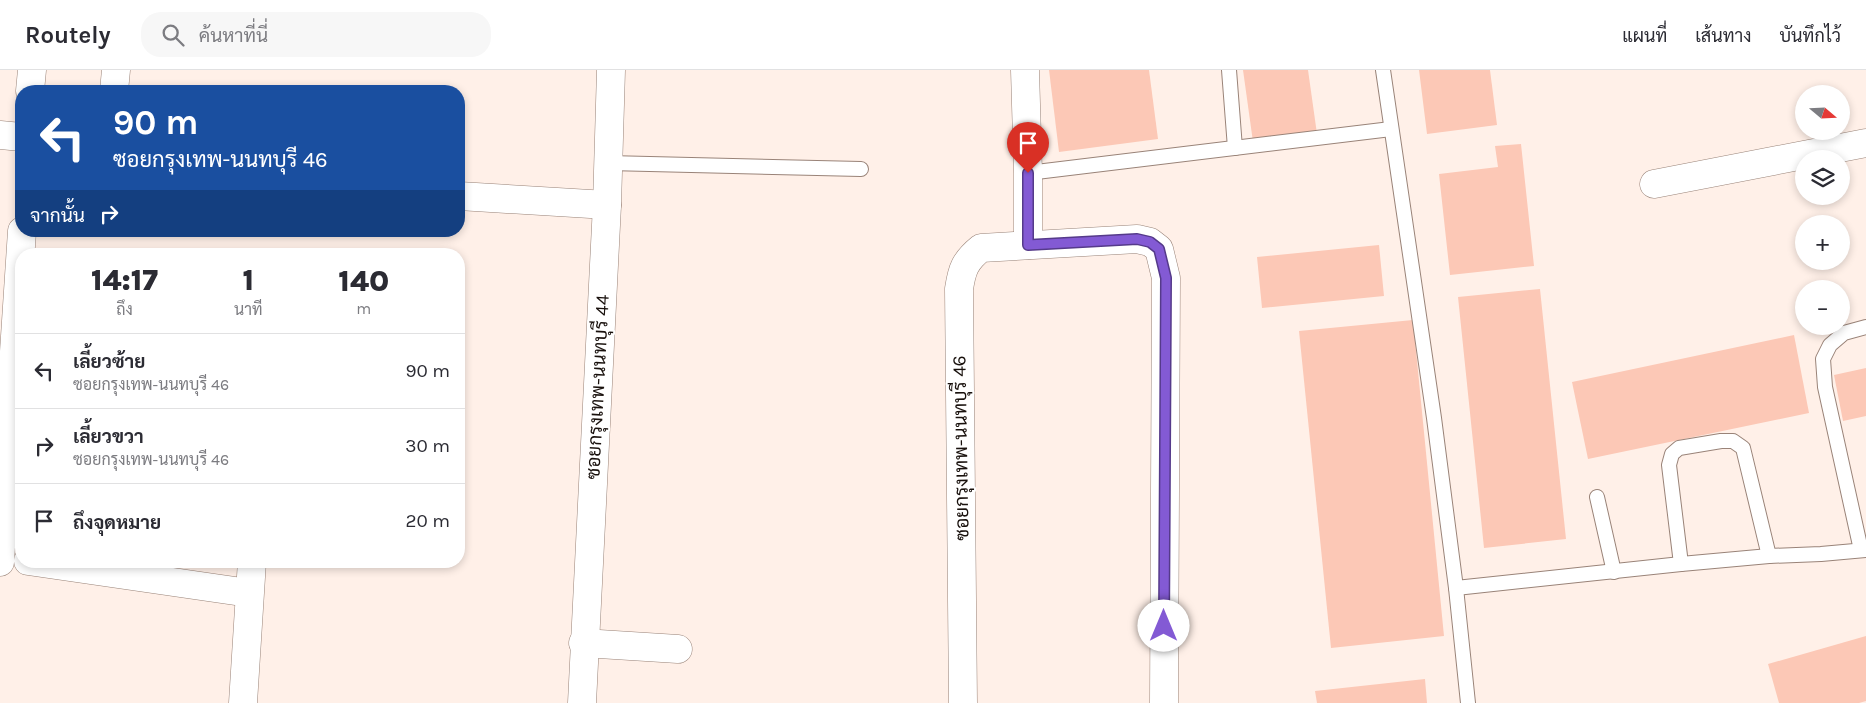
<!DOCTYPE html>
<html lang="th">
<meta charset="utf-8">
<style>
:root{--surface:#fff;--page:#f7f7f7;--text:#2b2b33;--muted:#7c7c81;--line:#e1e1e2}
body{margin:0;font-family:Karla,Sarabun,sans-serif;background:var(--page);color:var(--text);height:100vh;display:flex;flex-direction:column;font-size:19px;white-space:nowrap}
*{box-sizing:border-box;margin:0}
p{font-size:16px;color:var(--muted)}
.icon{flex:none;width:28px;height:28px;fill:none;stroke:currentColor;stroke-width:2;stroke-linecap:round;stroke-linejoin:round}
.map{position:relative;flex:1;overflow:hidden}
.side{position:absolute;left:15px;top:178px;width:450px;height:320px;display:flex;flex-direction:column;background:var(--surface);border-radius:20px;box-shadow:0 2px 8px #0003}
.side>*{flex:none}
.top-card{position:absolute;left:15px;top:15px;width:450px;height:152px;border-radius:20px;box-shadow:0 2px 8px #0003;background:#1a4fa0;color:#fff;overflow:hidden}
.needle{width:32px;rotate:109deg}
.tools{position:absolute;left:1795px;top:15px;display:grid;gap:10px}
.tools a{display:grid;place-items:center;width:55px;height:55px;border-radius:50%;background:var(--surface);box-shadow:0 2px 8px #0003;font-size:25px}
.pin{position:absolute;display:grid;place-items:center;width:42px;height:42px;color:#fff;margin:-51px -21px;border-radius:50% 50% 50% 0;rotate:-45deg;box-shadow:0 0 5px #0007}
.pin .icon{rotate:45deg}
.me{position:absolute;width:55px;margin:-28px;rotate:0deg;stroke-linejoin:round;filter:drop-shadow(0 0 4px #0008)}
.turn{display:flex;align-items:center;gap:18px;height:105px;padding:0 15px;font-size:22px}
.turn .icon{width:65px;height:65px;stroke-width:2.5}
.turn b{display:block;font-size:35px;line-height:42px}
.then{display:flex;align-items:center;height:48px;padding:0 15px;background:#0003;gap:10px;font-size:19px}
.eta{display:flex;justify-content:space-evenly;align-items:center;height:85px;text-align:center}
.eta b{font-size:30px;font-weight:800;line-height:35px}
ul{padding:0;list-style:none}
li{display:flex;align-items:center;gap:15px;height:75px;padding:0 15px;border-top:1px solid var(--line)}
li div{flex:1}
li b{display:block;font-size:19px}
li em{font-style:normal}
header{display:flex;align-items:center;gap:30px;box-sizing:border-box;height:70px;padding:0 25px;background:var(--surface);border-bottom:1px solid var(--line)}
header strong{font-size:24px}
nav{display:flex;gap:28px;margin-inline-start:auto;font-size:18px}
.search{width:350px;height:45px;background:var(--page);display:flex;align-items:center;gap:12px;box-sizing:border-box;padding:0 18px;border-radius:20px;color:var(--muted);font-size:19px}
.map>svg:first-child{display:block}
</style>
<header>
<strong>Routely</strong>
<div class="search"><svg class="icon" aria-label="search" viewBox="0 0 24 24"><circle cx="10" cy="10" r="6"/><path d="M15 15l6 6"/></svg>ค้นหาที่นี่</div>
<nav><a>แผนที่</a><a>เส้นทาง</a><a>บันทึกไว้</a></nav>
</header>
<div class="map">
<svg width="1866" height="633" viewBox="0 0 1866 633">
<rect width="100%" height="100%" fill="#fff0e8"/>
<!-- building -->
<g fill="#fcc8b6">
<polygon points="1049,0 1149,0 1158,69 1059,82"/>
<polygon points="1243,0 1308,0 1317,64 1253,72"/>
<polygon points="1419,0 1490,0 1497,55 1427,64"/>
<polygon points="1521,74 1534,196 1450,205 1439,104 1498,97 1495,76"/>
<polygon points="1379,175 1384,226 1262,238 1257,187"/>
<polygon points="1540,219 1566,469 1484,478 1458,227"/>
<polygon points="1413,250 1444,566 1331,578 1299,261"/>
<polygon points="1794,265 1809,343 1588,389 1572,312"/>
<polygon points="1866,298 1866,346 1843,351 1834,305"/>
<polygon points="1866,566 1866,631 1859,633 1779,633 1768,594"/>
<polygon points="1425,609 1427,633 1317,633 1315,621"/>
</g>
<g fill="none" stroke-linecap="round" stroke-linejoin="round">
<!-- service casing -->
<g stroke="#998378" stroke-width="16">
<g id="service">
<polyline points="1229,0 1235,78"/>
<polyline points="1383,0 1434,348 1456,518 1468,633"/>
<polyline points="608,93 861,99"/>
<polyline points="1028,103 1391,59"/>
<polyline points="1597,427 1614,502"/>
<polyline points="1861,480 1825,317 1823,289 1830,275 1844,263 1866,257"/>
<polyline points="1681,494 1669,395 1672,384 1679,378 1721,371 1733,371 1743,378 1769,486"/>
<polyline points="1456,518 1681,494 1769,486 1821,484 1866,480"/>
</g>
</g>
<!-- minor casing -->
<g stroke="#998378" stroke-width="29">
<g id="minor">
<polyline points="1025,0 1028,103 1028,175"/>
<polyline points="30,21 32,0"/>
<polyline points="114,21 116,0"/>
<polyline points="0,65 21,67"/>
<polyline points="1654,114 1866,73"/>
<polyline points="459,126 607,135"/>
<polyline points="28,491 249,523"/>
<polyline points="0,492 22,161"/>
<polyline points="583,573 678,579"/>
<polyline points="243,633 252,491"/>
<polyline points="582,633 607,135 611,0"/>
<path d="M963,633L959,219C962,199 965,191 981,178L1137,169L1150,172L1159,179L1166,208L1164,633"/>
</g>
</g>
<!-- service -->
<use href="#service" stroke="#fff" stroke-width="14"/>
<!-- minor -->
<use href="#minor" stroke="#fff" stroke-width="28"/>
</g>
<g fill="none" stroke-linecap="round" stroke-linejoin="round">
<!-- route casing -->
<g stroke="#553a8a" stroke-width="12">
<polyline id="route" points="1028,103 1028,175 1137,169 1150,172 1159,179 1166,208 1164,556"/>
</g>
<!-- route -->
<use href="#route" stroke="#835ad4" stroke-width="9"/>
</g>
<g text-anchor="middle" stroke-width="4" stroke-linejoin="round" paint-order="stroke">
<!-- street labels -->
<g font-size="19" fill="#19110d" stroke="#fff">
<text transform="translate(597 317) rotate(-87)" y="7">ซอยกรุงเทพ-นนทบุรี 44</text>
<text transform="translate(960 378) rotate(-91)" y="7">ซอยกรุงเทพ-นนทบุรี 46</text>
</g>
</g>
</svg>
<div class="tools">
<a><svg class="needle" viewBox="-14 -14 28 28"><path d="M0-13l5 13h-10z" fill="#e53935"/><path d="M0 13l5-13h-10z" fill="#7c7c81"/></svg></a>
<a><svg class="icon" aria-label="layers" viewBox="0 0 24 24"><path d="M12 4l9 5-9 5-9-5zM3 14l9 5 9-5"/></svg></a>
<a>+</a>
<a>−</a>
</div>
<div class="pin" style="left:1028px;top:103px;background:#d93025"><svg class="icon" aria-label="arrive" viewBox="0 0 24 24"><path d="M6 21V4h12l-3 4 3 4H6"/></svg></div>
<svg class="me" style="left:1164px;top:556px" viewBox="-20 -20 40 40"><circle r="19" fill="#fff"/><path d="M0-13L10 11 0 6-10 11z" fill="#835ad4"/></svg>
<div class="top-card">
<div class="turn"><svg class="icon" aria-label="left" viewBox="0 0 24 24"><path d="M17 20v-9H6M10 6l-5 5 5 5"/></svg><div><b>90 m</b>ซอยกรุงเทพ-นนทบุรี 46</div></div>
<div class="then">จากนั้น<svg class="icon" aria-label="right" viewBox="0 0 24 24"><path d="M7 20v-9h11M14 6l5 5-5 5"/></svg></div>
</div>
<section class="side">
<div class="eta">
<div><b>14:17</b><p>ถึง</p></div>
<div><b>1</b><p>นาที</p></div>
<div><b>140</b><p>m</p></div>
</div>
<ul>
<li><svg class="icon" aria-label="left" viewBox="0 0 24 24"><path d="M17 20v-9H6M10 6l-5 5 5 5"/></svg><div><b>เลี้ยวซ้าย</b><p>ซอยกรุงเทพ-นนทบุรี 46</p></div><em>90 m</em></li>
<li><svg class="icon" aria-label="right" viewBox="0 0 24 24"><path d="M7 20v-9h11M14 6l5 5-5 5"/></svg><div><b>เลี้ยวขวา</b><p>ซอยกรุงเทพ-นนทบุรี 46</p></div><em>30 m</em></li>
<li><svg class="icon" aria-label="arrive" viewBox="0 0 24 24"><path d="M6 21V4h12l-3 4 3 4H6"/></svg><div><b>ถึงจุดหมาย</b></div><em>20 m</em></li>
</ul>
</section>
</div>
